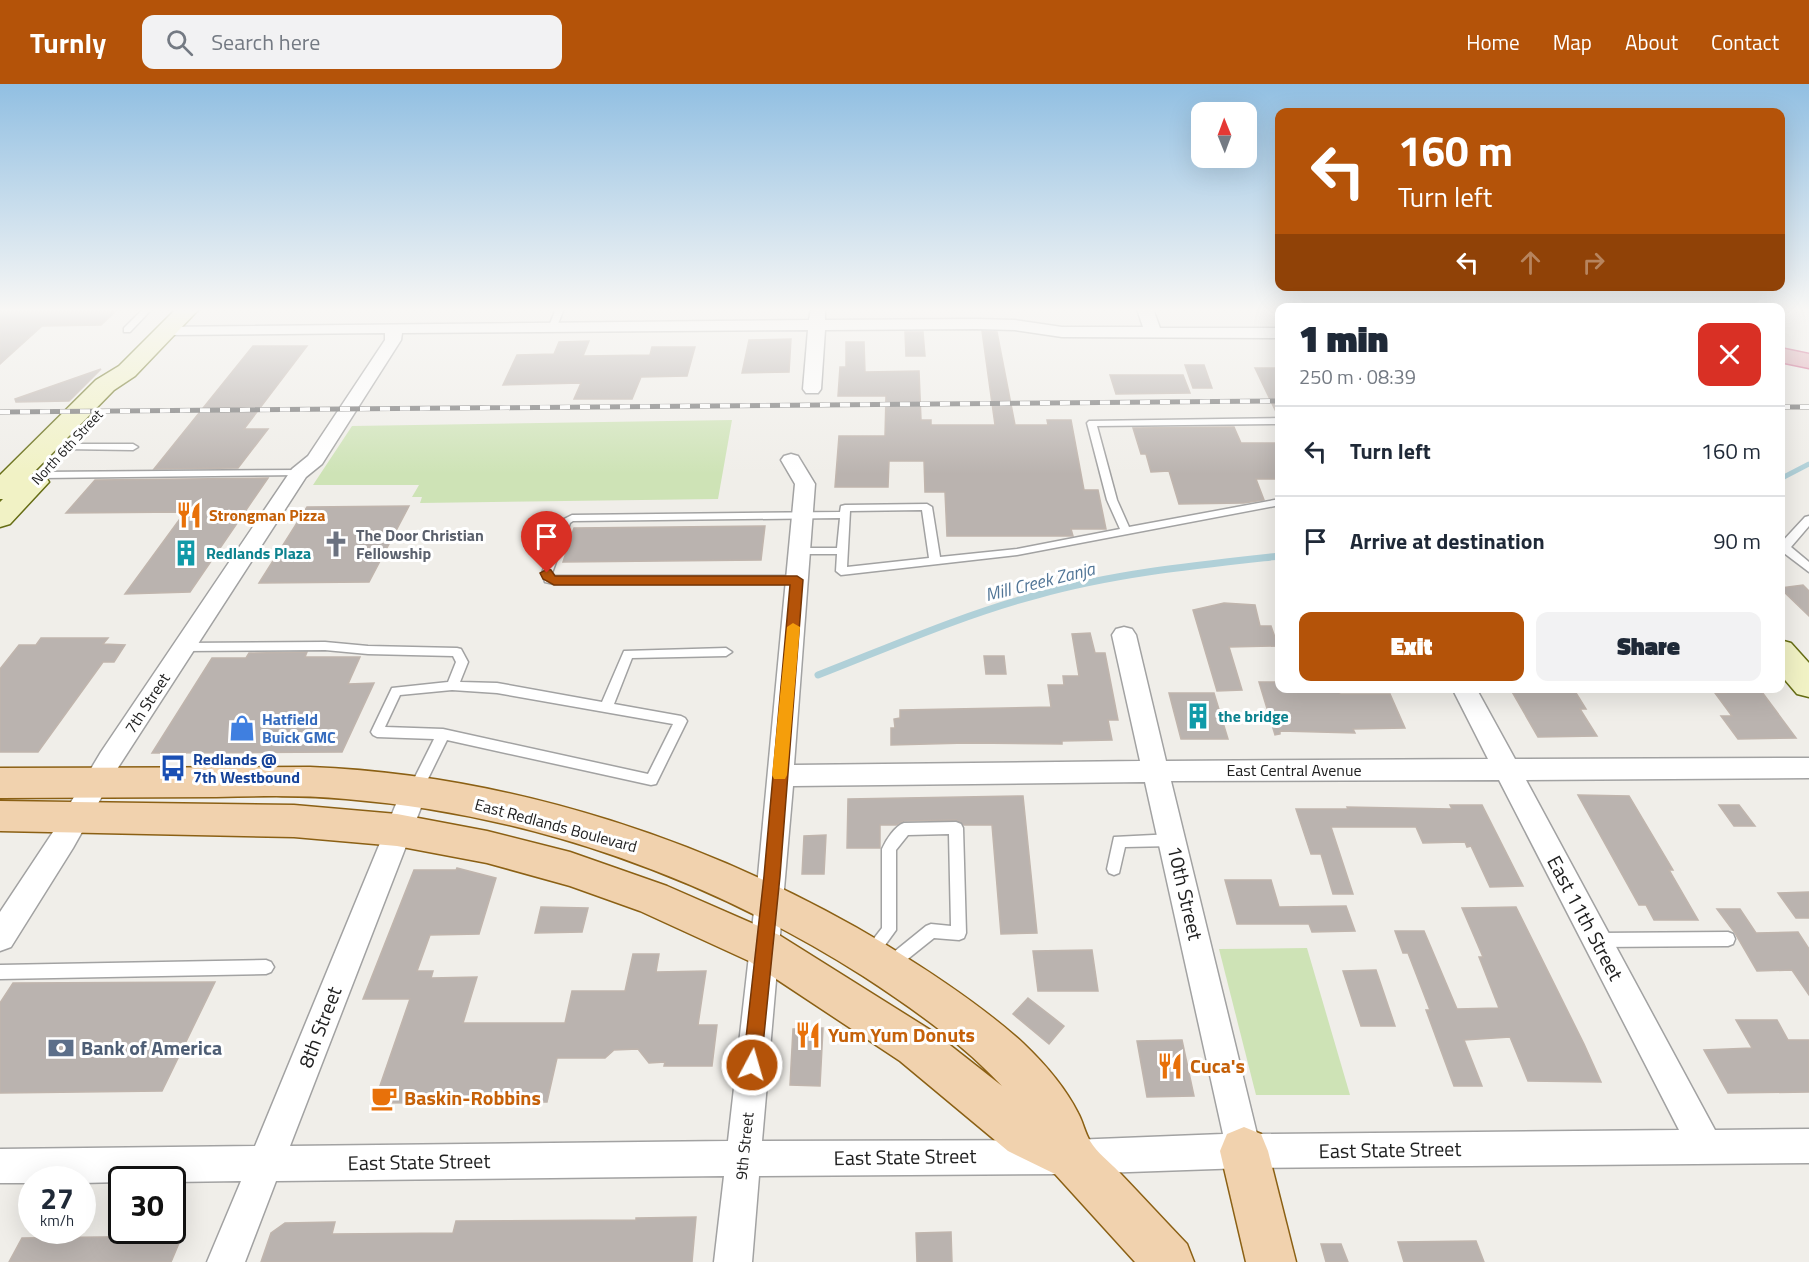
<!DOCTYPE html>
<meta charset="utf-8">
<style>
:root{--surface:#fff;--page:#f2f2f3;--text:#1f2937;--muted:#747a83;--line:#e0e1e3;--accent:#b45309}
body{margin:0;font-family:"Titillium Web",sans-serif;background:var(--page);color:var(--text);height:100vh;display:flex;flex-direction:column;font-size:22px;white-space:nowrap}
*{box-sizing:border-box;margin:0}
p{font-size:20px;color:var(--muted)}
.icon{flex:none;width:33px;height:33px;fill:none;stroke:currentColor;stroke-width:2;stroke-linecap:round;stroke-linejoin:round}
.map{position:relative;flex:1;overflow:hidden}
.details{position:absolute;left:1275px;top:219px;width:510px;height:390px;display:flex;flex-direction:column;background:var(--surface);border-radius:12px;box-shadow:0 6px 24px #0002}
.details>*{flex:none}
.top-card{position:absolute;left:1275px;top:24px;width:510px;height:183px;border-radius:12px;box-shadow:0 6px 24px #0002;background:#b45309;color:#fff;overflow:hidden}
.needle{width:39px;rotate:359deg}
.controls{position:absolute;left:1191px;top:18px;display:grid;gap:12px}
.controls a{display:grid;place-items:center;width:66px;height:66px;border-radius:12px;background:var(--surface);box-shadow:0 6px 24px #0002;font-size:30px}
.speed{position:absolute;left:18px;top:1082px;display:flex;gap:12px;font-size:30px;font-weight:700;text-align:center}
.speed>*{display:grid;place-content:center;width:78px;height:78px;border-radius:50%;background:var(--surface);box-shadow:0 6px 24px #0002;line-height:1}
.speed small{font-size:15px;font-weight:400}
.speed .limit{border:3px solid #111;border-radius:9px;background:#fff;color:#111}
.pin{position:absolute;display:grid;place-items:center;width:51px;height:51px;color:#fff;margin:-62px -26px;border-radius:50% 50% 50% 0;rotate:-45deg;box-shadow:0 0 6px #0007}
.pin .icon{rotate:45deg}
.me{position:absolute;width:66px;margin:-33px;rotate:6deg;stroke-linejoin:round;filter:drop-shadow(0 0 4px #0008)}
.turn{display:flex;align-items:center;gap:21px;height:126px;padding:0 24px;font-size:27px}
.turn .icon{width:78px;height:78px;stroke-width:2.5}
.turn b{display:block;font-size:42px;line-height:51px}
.lanes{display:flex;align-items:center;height:57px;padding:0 24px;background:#0003;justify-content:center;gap:30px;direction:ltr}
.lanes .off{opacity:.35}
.round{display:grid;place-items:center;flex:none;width:63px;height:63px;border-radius:12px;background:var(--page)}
.overview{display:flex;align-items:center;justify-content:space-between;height:102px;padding:0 24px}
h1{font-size:36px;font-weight:800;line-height:45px}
.button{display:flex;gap:12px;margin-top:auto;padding:12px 24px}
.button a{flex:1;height:69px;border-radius:12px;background:var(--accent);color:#fff;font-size:24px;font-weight:800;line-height:69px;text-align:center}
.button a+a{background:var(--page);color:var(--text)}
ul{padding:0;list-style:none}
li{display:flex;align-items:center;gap:18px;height:90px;padding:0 24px;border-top:2px solid var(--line)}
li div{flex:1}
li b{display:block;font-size:22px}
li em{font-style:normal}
header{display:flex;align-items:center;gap:36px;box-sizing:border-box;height:84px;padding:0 30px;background:var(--accent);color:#fff}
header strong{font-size:28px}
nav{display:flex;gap:33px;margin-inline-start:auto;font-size:21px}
.search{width:420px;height:54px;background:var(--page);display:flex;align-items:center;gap:15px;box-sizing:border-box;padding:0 21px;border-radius:12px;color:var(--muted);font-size:22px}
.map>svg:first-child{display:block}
</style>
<header>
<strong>Turnly</strong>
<div class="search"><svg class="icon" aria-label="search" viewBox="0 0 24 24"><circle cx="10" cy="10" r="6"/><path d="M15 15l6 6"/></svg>Search here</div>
<nav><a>Home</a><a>Map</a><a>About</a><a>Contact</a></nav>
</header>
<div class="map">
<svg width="1809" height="1178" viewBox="0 0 1809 1178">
<rect width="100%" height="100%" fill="#f0eee9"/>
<!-- grass -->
<g fill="#cee3b6">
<polygon points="732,336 718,415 420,419 422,413 412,413 419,401 313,401 352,342"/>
<polygon points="1307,864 1350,1011 1256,1011 1219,865"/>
</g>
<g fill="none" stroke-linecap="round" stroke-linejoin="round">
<!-- stream-far1 -->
<polyline stroke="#b0d0d8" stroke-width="5" points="1780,395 1809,380"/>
<!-- stream -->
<path stroke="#b0d0d8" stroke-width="7" d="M818,591C890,563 962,531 1037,511C1116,489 1198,481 1280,472"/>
</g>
<!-- building -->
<g fill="#bab3af" stroke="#c0b5ad" stroke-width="1.5">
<polygon points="0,225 118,225 101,241 42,242 0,280"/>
<polygon points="982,247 997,248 1015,341 1048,341 1047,336 1071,336 1084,406 1098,406 1106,445 1071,445 1073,452 947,452 945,408 925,408 924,377 889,377 888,403 835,403 839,352 885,352 886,312 838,312 840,283 846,283 846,258 864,258 865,288 919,287 921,336 931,336 931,341 995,341"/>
<polygon points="905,248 923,248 925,272 906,272"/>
<polygon points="791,255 789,288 742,289 749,256"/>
<polygon points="589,257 583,272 650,271 652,263 695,263 687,292 641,293 632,315 574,315 581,299 503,301 517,271 554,270 559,258"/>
<polygon points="253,262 307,262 244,345 268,345 238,384 154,385"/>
<polygon points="1185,281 1204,281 1212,304 1193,304"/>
<polygon points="1255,284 1280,284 1280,332 1278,332"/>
<polygon points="101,285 69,317 16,318 15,315"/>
<polygon points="1110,291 1183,291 1190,309 1116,310"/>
<polygon points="1234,343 1241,359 1280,359 1280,395 1256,395 1264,416 1244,419 1179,420 1169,387 1151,388 1146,370 1141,370 1133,344"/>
<polygon points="268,394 190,508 125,510 185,428 66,429 95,396"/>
<polygon points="409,422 369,498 259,499 307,423"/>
<polygon points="765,442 761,476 563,478 574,444"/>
<polygon points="1803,501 1809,507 1809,532 1780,504"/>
<polygon points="1224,519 1255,521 1260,542 1271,542 1278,562 1229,563 1242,606 1217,607 1193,526"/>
<polygon points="1090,549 1095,569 1105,569 1118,636 1108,636 1112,656 1062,657 1062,660 967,659 891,661 891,644 895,644 894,635 900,634 900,626 1051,623 1048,601 1064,601 1063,592 1079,592 1072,550"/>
<polygon points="41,554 108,554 103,560 125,561 114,578 103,578 38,668 0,668 0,585 19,561 36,561"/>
<polygon points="307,568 305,573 360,573 348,600 374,599 342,668 152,669 212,574 246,574 249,569"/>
<polygon points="984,572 1004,572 1006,590 986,590"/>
<polygon points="1259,598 1280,598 1280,604 1337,604 1340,610 1390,610 1405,644 1353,645 1355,649 1280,647 1280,650 1275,651"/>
<polygon points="1519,604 1573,604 1586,625 1580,625 1597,652 1538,653 1511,606"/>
<polygon points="1723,604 1759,604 1796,654 1738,655 1721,632 1732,632 1715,609 1726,609"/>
<polygon points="1169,609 1214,609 1228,655 1181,655"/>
<polygon points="1578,711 1629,712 1673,786 1669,786 1698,836 1654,836 1646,821 1639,821"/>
<polygon points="1023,712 1037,849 1001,850 992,741 964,741 956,736 904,737 896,741 880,741 880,764 847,764 848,715"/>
<polygon points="1450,721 1482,721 1523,802 1490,803 1471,762 1467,763 1465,758 1423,759 1416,743 1331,743 1353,810 1333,810 1321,770 1311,770 1296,725 1348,725 1347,723 1452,725"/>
<polygon points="1719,721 1739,721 1755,742 1734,742"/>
<polygon points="826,751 824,790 802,790 804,752"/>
<polygon points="457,784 496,794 479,850 430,851 417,887 433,887 431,894 477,893 463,939 565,939 572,907 625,907 633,870 659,870 656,888 706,887 698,941 717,941 712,982 664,982 665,978 649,979 638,965 614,966 605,974 557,974 547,1018 374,1019 410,915 363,915 414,786 456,786"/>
<polygon points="1225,796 1271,796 1279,823 1346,822 1355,847 1312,848 1309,840 1237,840"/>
<polygon points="1809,808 1809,834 1796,834 1778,809"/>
<polygon points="541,823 588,824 582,848 535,849"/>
<polygon points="1516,823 1584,960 1601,998 1528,997 1510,953 1464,956 1482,1002 1454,1002 1426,926 1430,926 1408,869 1403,869 1395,847 1424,847 1457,925 1499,924 1479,873 1483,873 1462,824"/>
<polygon points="1717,825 1740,825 1756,849 1798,848 1809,865 1809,911 1792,886 1757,887 1735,849"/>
<polygon points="1092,866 1098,907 1038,907 1033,867"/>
<polygon points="1376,886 1395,942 1361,942 1343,887"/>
<polygon points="215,898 162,1007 0,1009 0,919 13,899"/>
<polygon points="1028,914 1064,942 1049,960 1013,930"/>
<polygon points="1736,936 1777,936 1788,956 1809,956 1809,1008 1728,1009 1704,966 1752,964"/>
<polygon points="823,944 820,1002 790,1001 793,945"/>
<polygon points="1182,956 1194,1012 1147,1013 1137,957"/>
<polygon points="696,1133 692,1178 261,1178 271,1149 285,1139 335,1138 332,1150 453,1149 456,1137 636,1136 636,1134"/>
<polygon points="951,1148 952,1178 917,1178 916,1149"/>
<polygon points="182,1152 171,1178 9,1178 22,1154"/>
<polygon points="1476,1157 1484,1178 1404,1178 1398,1158"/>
<polygon points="1321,1160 1341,1160 1348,1178 1326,1178"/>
</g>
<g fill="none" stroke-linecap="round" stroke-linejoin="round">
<!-- lane casing -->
<g stroke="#a2a2a2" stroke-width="3">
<g id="lane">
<polygon points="143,225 152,225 130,248 124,248 124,244"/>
<polygon points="556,225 564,225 557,242 553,244 549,242"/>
<path d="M1280,334V340L1097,342L1117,416L1129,443L1280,415V421L1017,471L841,491L836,487L837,470H799L794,467L799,464H837L840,434L573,437L570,439L552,489L554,492H797L802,496L797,500H554L545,498L542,489L560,437L572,431L840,428L841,422L845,421L927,420L932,423L940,473L1017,465L1120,445L1107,416L1087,339L1089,337ZM922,426L929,474L847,483L850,427Z"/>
<polygon points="67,360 133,360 138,363 133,366 64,365 62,363"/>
<polygon points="299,386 304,389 302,391 41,394 36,391 41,388"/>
<polygon points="1809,432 1809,442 1791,463 1809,478 1809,488 1780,466 1780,460 1805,433"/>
<path d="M325,558L368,562L457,564L461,565L468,578L460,598L497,599L602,618L624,567L726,564L732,568L726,572L632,574L614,620L681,632L685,634L687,637L656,700L651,701L447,656L420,711L415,712L410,711L408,707L434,655L377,653L373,651L371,648L392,604L448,598L456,578L453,572L368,570L325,566L183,567L177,563L183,559ZM452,606L497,609L673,640L648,690L443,645L385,643L400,611Z"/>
<path d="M956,738L961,740L963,744L966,849L964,854L959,856L934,854L894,886L889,888L884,886L881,881L884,876L926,842L931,840L951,842L949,750L908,751L896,766V846L875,875L870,877L865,875L862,870L882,844V765C886,756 895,742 904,739Z"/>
<polygon points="1173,750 1178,752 1180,756 1178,760 1173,762 1125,763 1119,789 1114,791 1109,789 1107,785 1114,753"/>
<polygon points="1728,848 1733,850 1735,855 1733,860 1728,862 1598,863 1593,861 1591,856 1593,851 1598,849"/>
<polygon points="266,876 271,878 274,883 271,888 266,890 0,895 0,881"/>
</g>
</g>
<!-- street casing -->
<g stroke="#a2a2a2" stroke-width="3">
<g id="street">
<polygon points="811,225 825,225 825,236 976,235 1015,236 1062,243 1143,243 1137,225 1153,225 1160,244 1280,244 1280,254 1062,253 1015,246 976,245 825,246 821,305 818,309 806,309 803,305 808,246 402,249 401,256 322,380 306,393 119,682 73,764 11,863 0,867 0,828 53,748 101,668 292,385 308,372 385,256 385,249 167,251 159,246 161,243 809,236"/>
<path d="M791,370L798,372L815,400L794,681L1140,677L1112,551L1116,545L1124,543L1132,545L1136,551L1166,677L1488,675L1452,604H1476L1515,675L1809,674V694L1526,696L1715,1046L1809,1045V1079L1244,1084L1072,1090L759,1092L752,1178H714L724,1092L276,1097L245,1178H207L241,1097L172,1098V1095H122V1098L82,1099V1095H32V1099H0V1065L255,1062L401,708L405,700L414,697L423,700L427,708L290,1062L728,1057L758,792L795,400L781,376L784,372ZM1499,696L1679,1046L1257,1050L1171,697ZM1145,698L1223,1050L1072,1056L762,1057L793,702Z"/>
</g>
</g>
<!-- secondary casing -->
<g stroke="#666d14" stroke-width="3">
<g id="secondary">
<polygon points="176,225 199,225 135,292 114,306 31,391 45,392 49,398 10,440 0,443 0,418 3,415 0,415 0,391 96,296 119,282"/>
<polygon points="1780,556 1791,559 1809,579 1809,613 1797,610 1780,590"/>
</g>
</g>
<!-- primary casing -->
<g stroke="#8b6014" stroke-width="3">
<g id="primary">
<path d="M310,683C513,691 715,758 888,862C935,891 982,922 1023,959C1044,979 1065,1003 1078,1029C1083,1038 1085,1049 1090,1057C1097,1069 1110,1078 1119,1088C1142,1112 1164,1136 1187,1160L1194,1178H1135L1055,1090L1008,1067L900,977L749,877L640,827L570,802L487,779L397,762L294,753L0,747V717L294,721L397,730L487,747L570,768L667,802L779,851L932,947L1002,1002C962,959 912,924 863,892C707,793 530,730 346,715C303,711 260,712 216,713C144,713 72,714 0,714V684Z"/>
<polygon points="1244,1043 1261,1050 1268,1067 1296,1178 1246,1178 1220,1067 1227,1050"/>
</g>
</g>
<!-- highway casing -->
<g stroke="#c63f71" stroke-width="3">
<polygon id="highway" points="1780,264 1809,270 1809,284 1780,278"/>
</g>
<!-- lane -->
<use href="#lane" fill="#fff" fill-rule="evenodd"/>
<!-- street -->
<use href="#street" fill="#fff" fill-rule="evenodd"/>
<!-- secondary -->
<use href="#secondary" fill="#f1f2c5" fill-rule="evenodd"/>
<!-- primary -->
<use href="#primary" fill="#f1d2ae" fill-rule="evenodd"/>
<!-- highway -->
<use href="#highway" fill="#dd9caa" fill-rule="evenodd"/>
<!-- rail casing -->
<g stroke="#6f6f6f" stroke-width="5">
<g id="rail">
<polyline points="1780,323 1809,323"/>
<polyline points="0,328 1280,317"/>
</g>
</g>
<!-- rail -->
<use href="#rail" stroke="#fff" stroke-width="4" stroke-dasharray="10" stroke-linecap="butt"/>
</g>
<!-- sky -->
<linearGradient id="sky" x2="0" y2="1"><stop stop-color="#91bfe2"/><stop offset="0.58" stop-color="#f8f7f5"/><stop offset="1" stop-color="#f8f7f5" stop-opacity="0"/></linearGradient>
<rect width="1809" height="390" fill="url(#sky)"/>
<!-- route -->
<polygon fill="#b45309" stroke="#753606" stroke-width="1.5" points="547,485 551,486 555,492 797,492 803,496 780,792 761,981 759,988 752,990 745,988 743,981 764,792 790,501 554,501 543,495 540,489"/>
<!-- slow -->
<polygon fill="#f59e0b" points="793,539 800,543 787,691 785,695 774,695 772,691 787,543"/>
<!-- icons -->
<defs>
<g id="restaurant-bare" transform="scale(2.07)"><path d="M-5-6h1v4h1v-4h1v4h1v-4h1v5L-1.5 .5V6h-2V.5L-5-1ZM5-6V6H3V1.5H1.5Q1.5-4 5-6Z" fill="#e8710a" stroke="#fff" stroke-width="2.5" paint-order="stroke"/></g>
<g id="church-bare" transform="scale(2.07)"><path d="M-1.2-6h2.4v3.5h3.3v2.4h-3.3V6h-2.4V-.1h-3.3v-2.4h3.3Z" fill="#6b7280" stroke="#fff" stroke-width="2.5" paint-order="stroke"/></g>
<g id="building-bare" transform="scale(2.07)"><path d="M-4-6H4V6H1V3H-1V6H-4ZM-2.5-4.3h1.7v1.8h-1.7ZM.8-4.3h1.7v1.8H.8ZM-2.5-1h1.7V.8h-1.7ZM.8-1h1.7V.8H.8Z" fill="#0f9aa8" stroke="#fff" stroke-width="2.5" paint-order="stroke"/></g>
<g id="shop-bare" transform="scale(2.07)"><path d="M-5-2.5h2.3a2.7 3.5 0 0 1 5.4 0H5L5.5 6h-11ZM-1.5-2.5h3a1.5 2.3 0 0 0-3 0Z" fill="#3f7fe0" stroke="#fff" stroke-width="2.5" paint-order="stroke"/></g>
<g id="bus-bare" transform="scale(2.07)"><path d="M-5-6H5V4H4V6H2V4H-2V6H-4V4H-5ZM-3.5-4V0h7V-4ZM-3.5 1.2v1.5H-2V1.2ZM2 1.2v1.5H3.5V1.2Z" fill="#1a4fb4" stroke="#fff" stroke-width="2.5" paint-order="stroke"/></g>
<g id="bank-bare" transform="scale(2.07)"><path d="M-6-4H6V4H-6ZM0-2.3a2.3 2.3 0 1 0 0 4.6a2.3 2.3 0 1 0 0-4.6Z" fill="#5c6f8a" stroke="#fff" stroke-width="2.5" paint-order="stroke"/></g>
<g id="cafe-bare" transform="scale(2.07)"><path d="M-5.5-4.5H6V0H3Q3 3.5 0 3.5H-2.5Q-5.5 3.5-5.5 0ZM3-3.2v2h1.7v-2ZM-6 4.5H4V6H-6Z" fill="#e8710a" stroke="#fff" stroke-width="2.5" paint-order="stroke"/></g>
</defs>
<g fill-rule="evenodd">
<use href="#restaurant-bare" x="189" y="431"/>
<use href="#church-bare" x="336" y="460"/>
<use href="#building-bare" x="186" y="469"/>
<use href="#building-bare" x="1198" y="632"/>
<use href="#shop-bare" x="242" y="644"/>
<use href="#bus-bare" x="173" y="684"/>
<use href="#restaurant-bare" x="808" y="951"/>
<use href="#bank-bare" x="61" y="964"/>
<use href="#restaurant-bare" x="1170" y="982"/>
<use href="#cafe-bare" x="384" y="1014"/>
</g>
<g text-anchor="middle" stroke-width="6" stroke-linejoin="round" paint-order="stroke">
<!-- far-street labels -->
<g font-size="14" fill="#212121" stroke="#fff">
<text transform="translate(67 363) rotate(-47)" y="5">North 6th Street</text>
</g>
<!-- food labels -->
<g font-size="16" font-weight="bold" fill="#c56008" stroke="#fff" text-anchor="start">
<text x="209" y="437">Strongman Pizza</text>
</g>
<!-- worship labels -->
<g font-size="16" font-weight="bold" fill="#5b616d" stroke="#fff" text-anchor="start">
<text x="356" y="457">The Door Christian<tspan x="356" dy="18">Fellowship</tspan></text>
</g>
<!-- culture labels -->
<g font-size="16" font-weight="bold" fill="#0d838f" stroke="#fff" text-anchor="start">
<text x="206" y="475">Redlands Plaza</text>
<text x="1218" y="638">the bridge</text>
</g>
<!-- street labels -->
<g font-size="16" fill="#212121" stroke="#fff">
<text transform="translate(147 619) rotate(-57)" y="6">7th Street</text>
<text x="1294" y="692">East Central Avenue</text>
<text transform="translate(556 741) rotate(15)" y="6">East Redlands Boulevard</text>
<text transform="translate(744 1062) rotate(-84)" y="6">9th Street</text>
</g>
<!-- shop labels -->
<g font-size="16" font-weight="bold" fill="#366cbe" stroke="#fff" text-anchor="start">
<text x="262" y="641">Hatfield<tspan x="262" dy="18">Buick GMC</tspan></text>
</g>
<!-- transit labels -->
<g font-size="16" font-weight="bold" fill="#164399" stroke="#fff" text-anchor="start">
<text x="193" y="681">Redlands @<tspan x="193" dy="18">7th Westbound</tspan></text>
</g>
<!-- water labels -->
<g font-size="18" font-style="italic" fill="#527697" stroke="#fff">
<text transform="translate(1040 498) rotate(-14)" y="6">Mill Creek Zanja</text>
</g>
<!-- near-street labels -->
<g font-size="20" fill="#212121" stroke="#fff">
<text transform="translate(1185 809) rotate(77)" y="7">10th Street</text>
<text transform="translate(1585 834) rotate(62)" y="7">East 11th Street</text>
<text transform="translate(320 943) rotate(-69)" y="7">8th Street</text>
<text transform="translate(1390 1066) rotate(-1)" y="7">East State Street</text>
<text transform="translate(905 1073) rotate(-1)" y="7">East State Street</text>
<text transform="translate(419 1078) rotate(-1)" y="7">East State Street</text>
</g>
<!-- near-food labels -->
<g font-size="20" font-weight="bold" fill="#c56008" stroke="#fff" text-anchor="start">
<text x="828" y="958">Yum Yum Donuts</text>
<text x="1190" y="989">Cuca's</text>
<text x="404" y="1021">Baskin-Robbins</text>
</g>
<!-- near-service labels -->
<g font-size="20" font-weight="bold" fill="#4e5e75" stroke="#fff" text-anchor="start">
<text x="81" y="971">Bank of America</text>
</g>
</g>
</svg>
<div class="controls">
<a><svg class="needle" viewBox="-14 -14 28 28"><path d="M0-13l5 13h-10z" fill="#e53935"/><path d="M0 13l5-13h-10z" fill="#747a83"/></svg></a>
</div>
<div class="speed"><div>27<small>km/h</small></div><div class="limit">30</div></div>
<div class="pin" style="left:547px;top:489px;background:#d93025"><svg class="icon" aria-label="arrive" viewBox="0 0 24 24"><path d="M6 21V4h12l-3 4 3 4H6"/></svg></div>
<svg class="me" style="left:752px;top:981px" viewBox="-20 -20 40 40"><circle r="17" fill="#b45309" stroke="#fff" stroke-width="3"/><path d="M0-11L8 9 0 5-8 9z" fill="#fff"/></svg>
<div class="top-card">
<div class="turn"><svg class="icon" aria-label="left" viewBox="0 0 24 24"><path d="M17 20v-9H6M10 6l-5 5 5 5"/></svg><div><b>160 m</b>Turn left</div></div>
<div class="lanes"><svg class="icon" aria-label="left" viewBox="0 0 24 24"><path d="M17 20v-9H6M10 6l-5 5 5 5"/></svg><svg class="icon off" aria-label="ahead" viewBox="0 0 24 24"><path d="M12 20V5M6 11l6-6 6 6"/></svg><svg class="icon off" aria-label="right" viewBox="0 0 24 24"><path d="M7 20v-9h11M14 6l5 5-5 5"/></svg></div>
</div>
<section class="details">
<div class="overview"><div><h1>1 min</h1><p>250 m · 08:39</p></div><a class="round" style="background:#d93025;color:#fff"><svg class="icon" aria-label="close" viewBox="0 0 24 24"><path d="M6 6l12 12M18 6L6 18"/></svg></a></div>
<ul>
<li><svg class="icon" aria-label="left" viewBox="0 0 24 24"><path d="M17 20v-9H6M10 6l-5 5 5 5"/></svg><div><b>Turn left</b></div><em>160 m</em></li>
<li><svg class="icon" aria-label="arrive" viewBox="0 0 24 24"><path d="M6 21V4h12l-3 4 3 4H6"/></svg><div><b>Arrive at destination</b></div><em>90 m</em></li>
</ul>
<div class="button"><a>Exit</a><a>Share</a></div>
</section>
</div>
